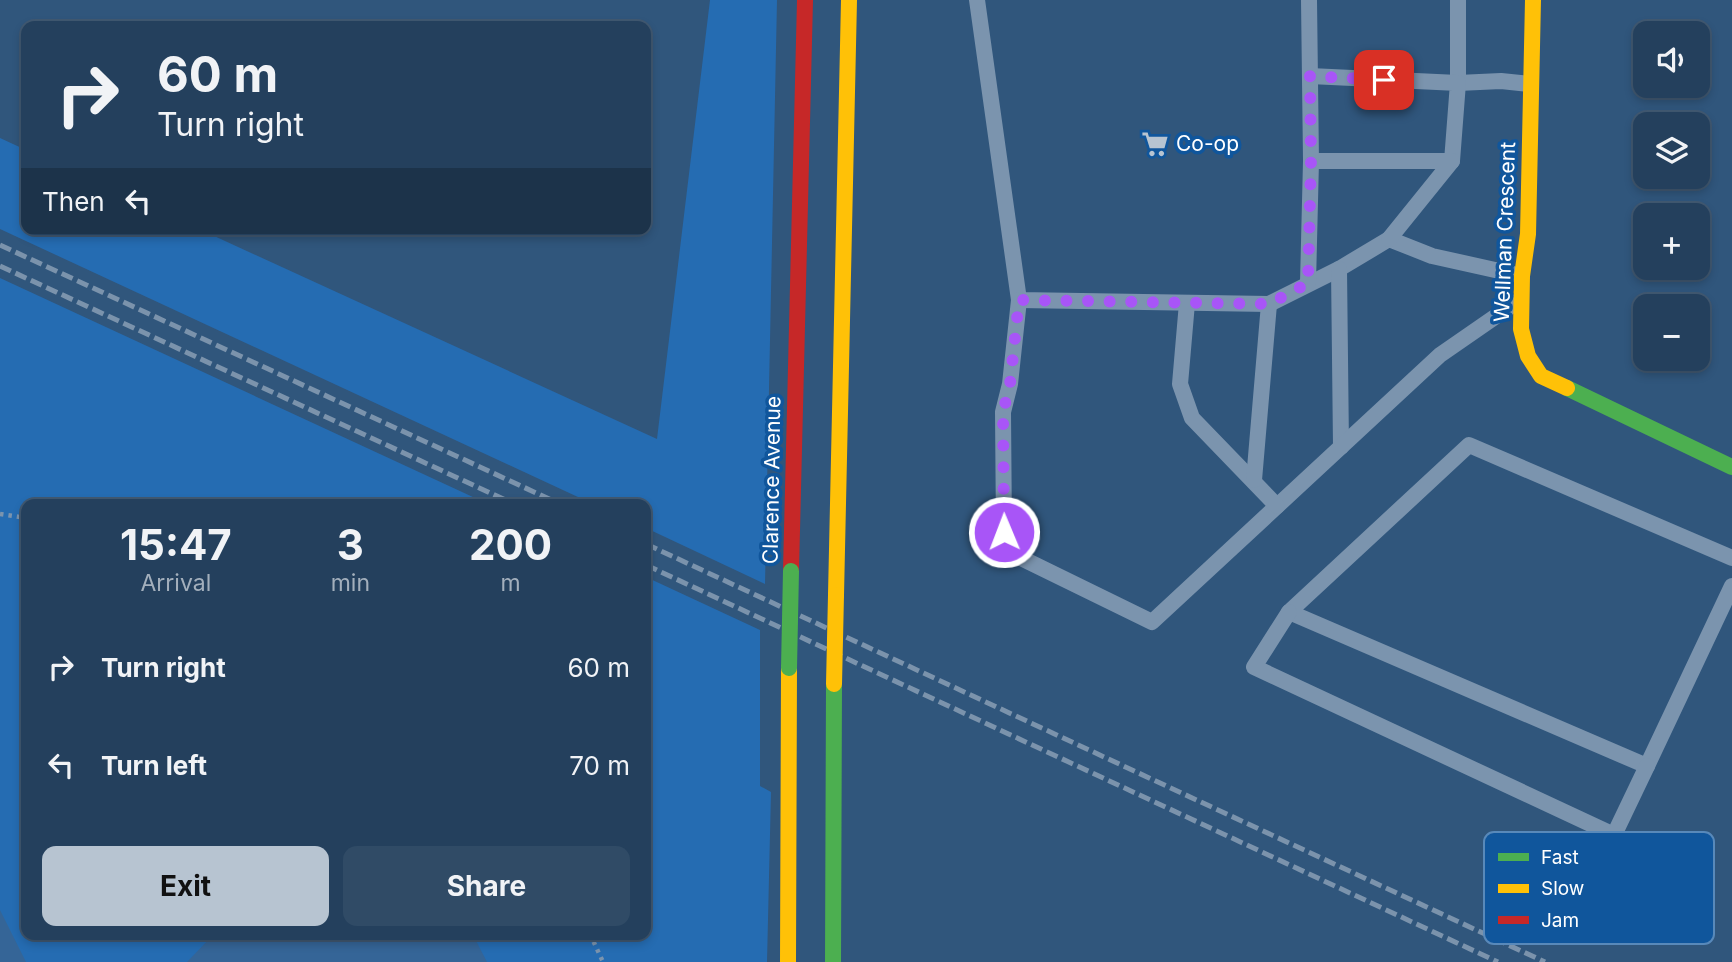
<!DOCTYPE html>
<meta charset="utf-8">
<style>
:root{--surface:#24405d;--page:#304b66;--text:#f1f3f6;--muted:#a3afbc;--line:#415972;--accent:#b7c4d1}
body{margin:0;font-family:Inter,sans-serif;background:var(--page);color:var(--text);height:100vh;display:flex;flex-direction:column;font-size:26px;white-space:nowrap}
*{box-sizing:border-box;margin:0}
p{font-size:23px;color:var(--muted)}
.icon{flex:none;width:38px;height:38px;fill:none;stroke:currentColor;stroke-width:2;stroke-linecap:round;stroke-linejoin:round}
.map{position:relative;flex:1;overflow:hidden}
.drawer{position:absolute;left:21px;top:499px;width:630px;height:441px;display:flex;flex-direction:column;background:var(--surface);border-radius:14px;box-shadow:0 4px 10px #0003,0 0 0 2px var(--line)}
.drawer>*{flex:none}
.guide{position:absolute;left:21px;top:21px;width:630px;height:214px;border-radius:14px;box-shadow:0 4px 10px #0003,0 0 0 2px var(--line);background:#24405d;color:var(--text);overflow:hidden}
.buttons{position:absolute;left:1633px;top:21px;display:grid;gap:14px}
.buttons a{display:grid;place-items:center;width:77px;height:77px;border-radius:14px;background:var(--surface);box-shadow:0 4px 10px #0003,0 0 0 2px var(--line);font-size:35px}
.pin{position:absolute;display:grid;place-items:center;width:60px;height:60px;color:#fff;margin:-30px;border-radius:14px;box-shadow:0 4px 10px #0006}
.me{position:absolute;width:77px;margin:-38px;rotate:359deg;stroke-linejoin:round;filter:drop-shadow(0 0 5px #0008)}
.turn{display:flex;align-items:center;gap:24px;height:147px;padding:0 21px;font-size:32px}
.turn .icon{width:91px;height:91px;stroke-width:2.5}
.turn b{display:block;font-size:49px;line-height:60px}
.then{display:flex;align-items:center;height:66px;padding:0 21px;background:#0003;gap:14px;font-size:26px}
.eta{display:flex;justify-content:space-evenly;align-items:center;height:119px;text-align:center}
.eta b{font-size:42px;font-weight:700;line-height:49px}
.action{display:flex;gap:14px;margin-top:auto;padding:14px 21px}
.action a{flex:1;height:80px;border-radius:14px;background:var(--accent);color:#111;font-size:28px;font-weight:700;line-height:80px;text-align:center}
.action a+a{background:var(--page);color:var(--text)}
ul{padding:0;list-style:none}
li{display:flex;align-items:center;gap:21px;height:98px;padding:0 21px}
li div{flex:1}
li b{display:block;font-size:26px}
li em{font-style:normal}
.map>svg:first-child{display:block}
</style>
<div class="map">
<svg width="1732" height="962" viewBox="0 0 1732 962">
<rect width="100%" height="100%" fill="#30567c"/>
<!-- green -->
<g fill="#256cb2">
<polygon points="710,0 777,0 765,584 646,528 646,504 593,504 0,229 0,138 26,150 26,229 199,229 657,439"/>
<polygon points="0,278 488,504 26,504 26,934 646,934 646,577 760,630 760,786 771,792 767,962 0,962"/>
</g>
<!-- water -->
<g fill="#356597">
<polygon points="0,910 26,962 0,962"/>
<polygon points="213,935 473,935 487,962 187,962"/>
</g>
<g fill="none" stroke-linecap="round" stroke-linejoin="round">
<!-- path -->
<g stroke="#7b94ae" stroke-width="4.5" stroke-dasharray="3.5 5" stroke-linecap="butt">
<polyline points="0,514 26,518"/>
<polyline points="590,934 603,962"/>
</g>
<!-- lane -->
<g stroke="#7b94ae" stroke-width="16">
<polyline points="977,0 1019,300 1269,304 1339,269 1389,239 1432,256 1522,276"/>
<polyline points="1458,0 1458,83 1501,81 1530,84"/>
<polyline points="1310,76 1458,83 1452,161 1389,239"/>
<polyline points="1311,161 1452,161"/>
<polyline points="1339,269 1341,447"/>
<polyline points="1308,283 1311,161 1309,0"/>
<polyline points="1019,300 1010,384 1003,412 1004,532 1007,546 1015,555 1152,622 1440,355 1518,301"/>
<polyline points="1187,303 1180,384 1192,418 1277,506"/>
<polyline points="1254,480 1269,304"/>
<polyline points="1732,558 1469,445 1289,612 1647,766 1732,586"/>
<polyline points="1289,612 1254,667 1614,835 1647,766"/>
</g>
<!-- fast -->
<g stroke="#4caf50" stroke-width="16">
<polyline points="1567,388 1732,467"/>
<polyline points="833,962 834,684"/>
</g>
<!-- slow -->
<g stroke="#ffc107" stroke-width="16">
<polyline points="1533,0 1528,234 1522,276 1521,329 1528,356 1541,376 1567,388"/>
<polyline points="836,595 849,0"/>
<polyline points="788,962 789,668"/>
</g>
<!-- jam -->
<polyline stroke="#c62828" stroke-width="16" points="791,571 805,0"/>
<!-- rail -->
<g stroke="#7b93ac" stroke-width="5" stroke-dasharray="12 5" stroke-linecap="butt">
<polyline points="0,245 560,504"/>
<polyline points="0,266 514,504"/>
<polyline points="646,544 1545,962"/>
<polyline points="646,565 1498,962"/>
</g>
<!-- fast-bridge -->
<polyline stroke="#4caf50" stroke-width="16" points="789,668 791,571"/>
<!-- slow-bridge -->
<polyline stroke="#ffc107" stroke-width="16" points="834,684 836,595"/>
</g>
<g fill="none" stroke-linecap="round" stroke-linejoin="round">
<!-- route -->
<polyline stroke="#a855f7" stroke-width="12" stroke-dasharray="0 21.6" points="1004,532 1003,412 1010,384 1019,300 1269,304 1308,283 1311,161 1310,76 1384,80"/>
</g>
<!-- icons -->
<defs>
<g id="supermarket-bare" transform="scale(2.1)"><path d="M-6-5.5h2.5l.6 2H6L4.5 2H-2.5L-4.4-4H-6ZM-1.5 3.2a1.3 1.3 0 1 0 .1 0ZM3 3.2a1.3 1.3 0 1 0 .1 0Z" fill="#b7c4d1" stroke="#10569c" stroke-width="2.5" paint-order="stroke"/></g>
</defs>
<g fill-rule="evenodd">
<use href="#supermarket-bare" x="1155" y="144"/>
</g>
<g text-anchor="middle" stroke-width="7" stroke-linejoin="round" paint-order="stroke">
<!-- poi labels -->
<g font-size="21" fill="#fff" stroke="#10569c" text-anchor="start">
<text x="1176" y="151">Co-op</text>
</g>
<!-- street labels -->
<g font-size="21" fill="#fff" stroke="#10569c">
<text transform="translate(1505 232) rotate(-88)" y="7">Wellman Crescent</text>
<text transform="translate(772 480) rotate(-89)" y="7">Clarence Avenue</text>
</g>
</g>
<!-- legend -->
<rect x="1484" y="832" width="230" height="112" rx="10" fill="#10569c" stroke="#5889ba" stroke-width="2"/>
<rect x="1498" y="853" width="31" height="8" fill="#4caf50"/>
<rect x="1498" y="884" width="31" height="9" fill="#ffc107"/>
<rect x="1498" y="916" width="31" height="8" fill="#c62828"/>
<g font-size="19" fill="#fff">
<text x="1541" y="864">Fast</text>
<text x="1541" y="895">Slow</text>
<text x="1541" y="927">Jam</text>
</g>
</svg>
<div class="buttons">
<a><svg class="icon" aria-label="sound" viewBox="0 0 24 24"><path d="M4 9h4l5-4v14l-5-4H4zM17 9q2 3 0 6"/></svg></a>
<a><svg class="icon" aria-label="layers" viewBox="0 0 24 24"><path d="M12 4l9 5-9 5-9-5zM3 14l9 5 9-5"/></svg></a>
<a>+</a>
<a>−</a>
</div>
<div class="pin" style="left:1384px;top:80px;background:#d93025"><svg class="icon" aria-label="arrive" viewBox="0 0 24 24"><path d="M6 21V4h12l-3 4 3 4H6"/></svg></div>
<svg class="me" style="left:1004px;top:532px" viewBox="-20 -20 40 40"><circle r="17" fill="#a855f7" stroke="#fff" stroke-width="3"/><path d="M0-11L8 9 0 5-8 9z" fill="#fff"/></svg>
<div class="guide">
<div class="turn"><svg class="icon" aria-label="right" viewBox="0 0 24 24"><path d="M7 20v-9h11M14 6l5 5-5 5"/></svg><div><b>60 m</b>Turn right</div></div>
<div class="then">Then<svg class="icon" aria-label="left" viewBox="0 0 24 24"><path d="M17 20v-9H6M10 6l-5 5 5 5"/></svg></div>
</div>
<section class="drawer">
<div class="eta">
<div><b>15:47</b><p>Arrival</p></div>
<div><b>3</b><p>min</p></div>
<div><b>200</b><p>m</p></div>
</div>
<ul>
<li><svg class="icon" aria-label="right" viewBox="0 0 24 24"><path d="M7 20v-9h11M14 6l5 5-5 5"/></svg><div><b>Turn right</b></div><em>60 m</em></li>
<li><svg class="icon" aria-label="left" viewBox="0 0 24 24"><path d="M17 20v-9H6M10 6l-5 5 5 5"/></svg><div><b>Turn left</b></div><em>70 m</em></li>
</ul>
<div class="action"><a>Exit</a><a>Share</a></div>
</section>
</div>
